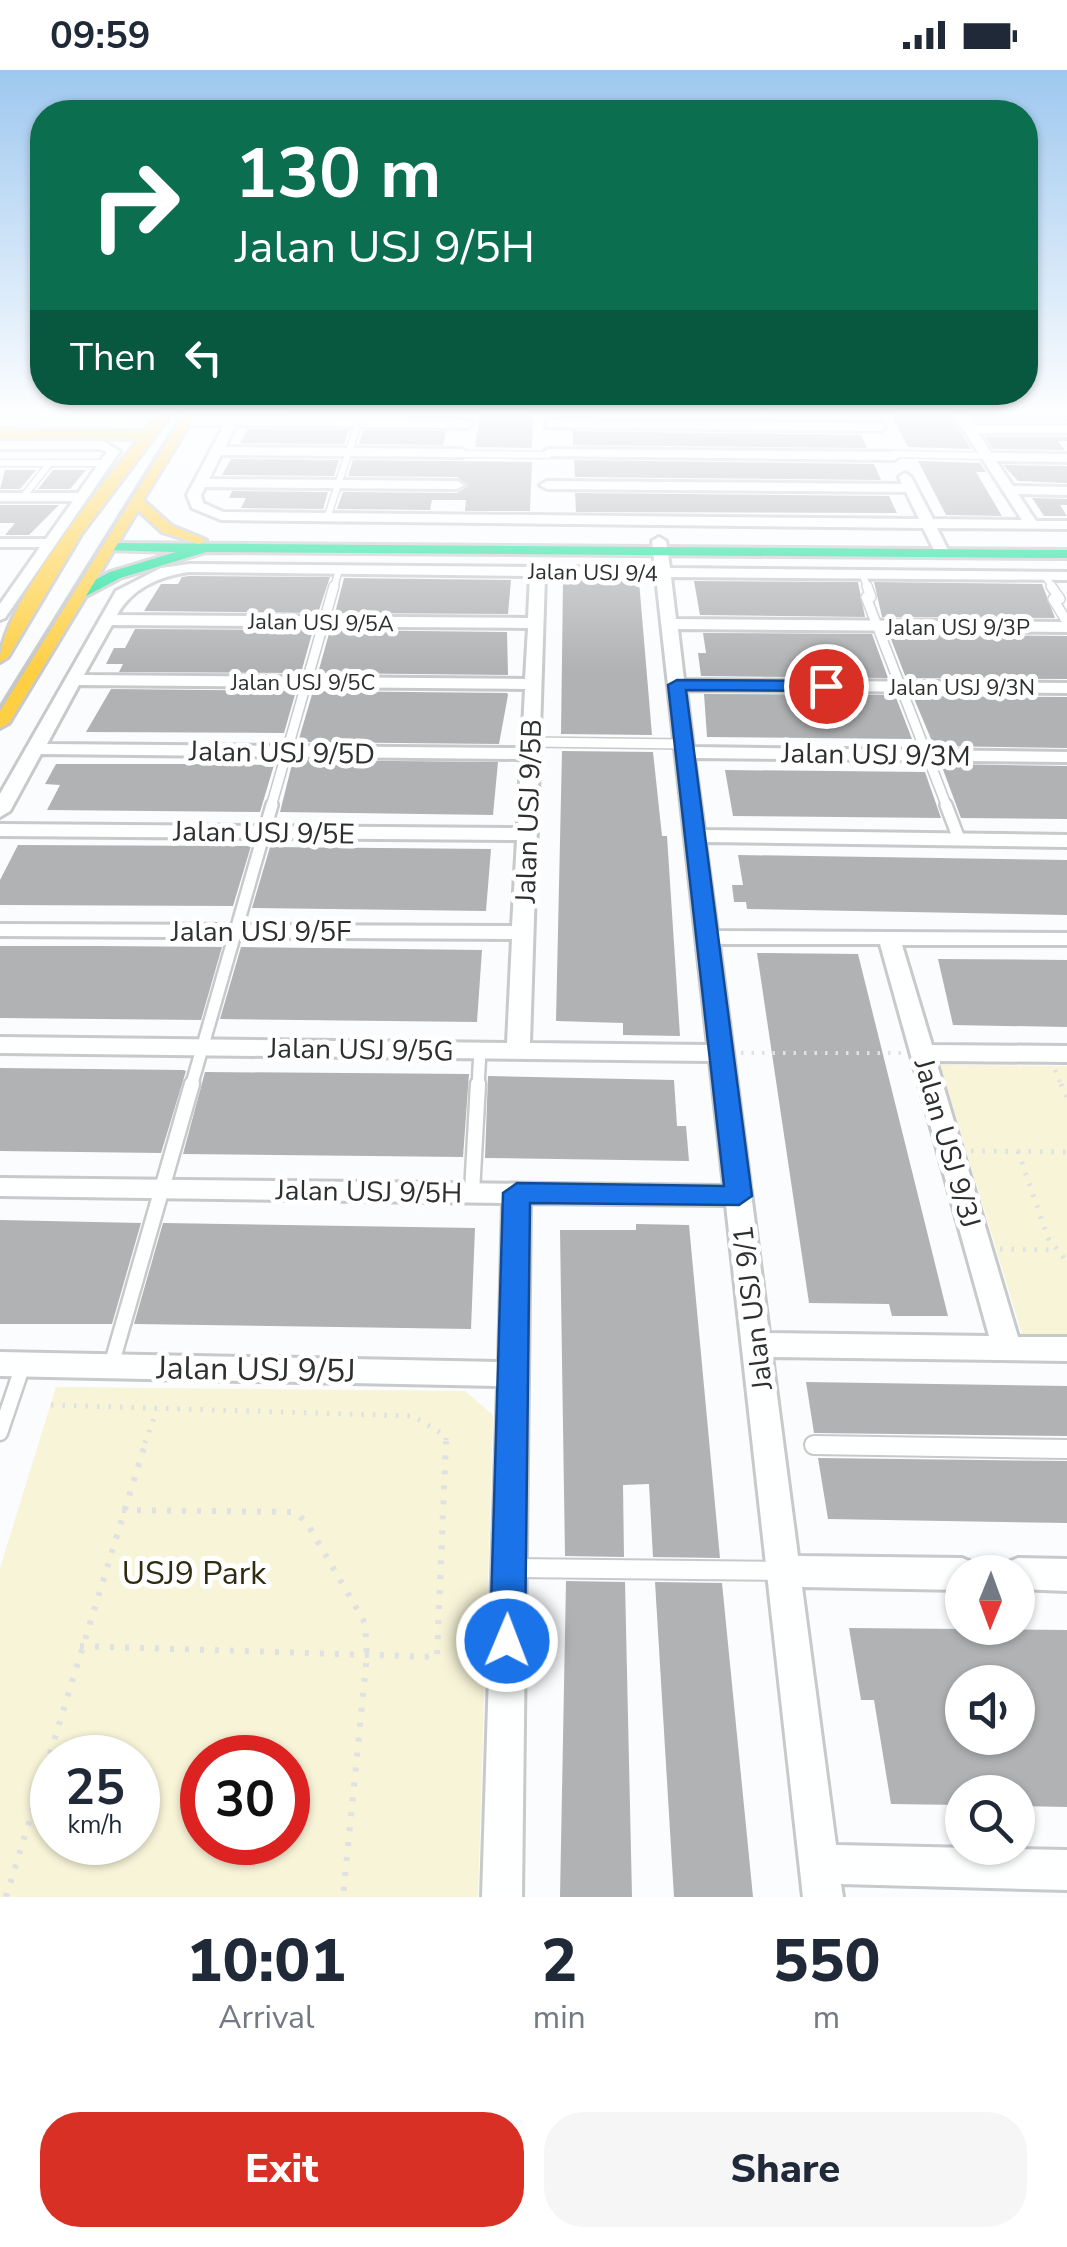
<!DOCTYPE html>
<style>
:root{--surface:#fff;--page:#f6f6f7;--text:#1f2937;--muted:#747a83;--accent:#d93025}
body{margin:0;font-family:"Nunito Sans",sans-serif;background:var(--page);color:var(--text);height:100vh;display:flex;flex-direction:column;font-size:38px;white-space:nowrap}
*{box-sizing:border-box;margin:0}
p{font-size:32px;color:var(--muted)}
.icon{flex:none;width:55px;height:55px;fill:none;stroke:currentColor;stroke-width:2;stroke-linecap:round;stroke-linejoin:round}
.map{position:relative;height:1827px;overflow:hidden}
.panel{display:flex;flex-direction:column;background:var(--surface);flex:1}
.panel>*{flex:none}
.banner{position:absolute;left:30px;top:30px;width:1008px;height:305px;border-radius:40px;box-shadow:0 2px 8px #0004;background:#0b6e4f;color:#fff;overflow:hidden}
.needle{width:65px;rotate:181deg}
.fabs{position:absolute;left:945px;top:1485px;display:grid;gap:20px}
.fabs a{display:grid;place-items:center;width:90px;height:90px;border-radius:50%;background:var(--surface);box-shadow:0 2px 8px #0004;font-size:50px}
.speed{position:absolute;left:30px;top:1665px;display:flex;gap:20px;font-size:50px;font-weight:700;text-align:center}
.speed>*{display:grid;place-content:center;width:130px;height:130px;border-radius:50%;background:var(--surface);box-shadow:0 2px 8px #0004;line-height:1}
.speed small{font-size:25px;font-weight:400}
.speed .limit{border:15px solid #d22;background:#fff;color:#111}
.pin{position:absolute;display:grid;place-items:center;width:85px;height:85px;color:#fff;margin:-42px;border:5px solid #fff;border-radius:50%;box-shadow:0 2px 10px #0007}
.me{position:absolute;width:110px;margin:-55px;rotate:1deg;stroke-linejoin:round;filter:drop-shadow(0 0 8px #0008)}
.turn{display:flex;align-items:center;gap:35px;height:210px;padding:0 40px;font-size:45px}
.turn .icon{width:130px;height:130px;stroke-width:2.5}
.turn b{display:block;font-size:70px;line-height:85px}
.then{display:flex;align-items:center;height:95px;padding:0 40px;background:#0003;gap:20px;font-size:38px}
.eta{display:flex;justify-content:space-evenly;align-items:center;height:170px;text-align:center}
.eta b{font-size:60px;font-weight:800;line-height:70px}
.cta{display:flex;gap:20px;margin-top:auto;padding:20px 40px}
.cta a{flex:1;height:115px;border-radius:40px;background:var(--accent);color:#fff;font-size:40px;font-weight:800;line-height:115px;text-align:center}
.cta a+a{background:var(--page);color:var(--text)}
.status{display:flex;justify-content:space-between;align-items:center;height:70px;padding:0 50px;background:var(--surface);direction:ltr}
.status svg{height:28px;fill:currentColor}
.map>svg:first-child{display:block}
</style>
<div class="status"><b>09:59</b><svg viewBox="0 0 49 12"><path d="M0 12V9h3v3zM5 12V6h3v6zM10 12V3h3v9zM15 12V0h3v12zM26 1h20v11H26zM47 4h2v5h-2z"/></svg></div>
<div class="map">
<svg width="1067" height="1827" viewBox="0 0 1067 1827">
<rect width="100%" height="100%" fill="#fafcfe"/>
<!-- green -->
<g fill="#f7f4d8" fill-rule="evenodd">
<polygon points="0,345 139,345 133,354 0,353"/>
<polygon points="646,345 865,345 869,355 647,352"/>
<polygon points="940,995 1067,996 1067,1264 1022,1264"/>
<path d="M56,1317L465,1321L493,1345L478,1827H0V1498ZM52,1688H138V1772H52ZM202,1688H288V1772H202Z"/>
</g>
<!-- building -->
<g fill="#b0b2b3" fill-rule="evenodd">
<polygon points="480,345 533,345 532,378 475,377"/>
<polygon points="891,345 950,345 971,379 908,377"/>
<polygon points="971,345 1067,345 1067,351 975,351"/>
<polygon points="248,359 349,360 344,374 240,373"/>
<polygon points="363,360 446,361 443,375 359,374"/>
<polygon points="573,361 861,365 867,378 573,375"/>
<polygon points="985,367 1067,367 1067,371 1058,371 1065,380 993,379"/>
<polygon points="231,389 339,390 334,406 222,405"/>
<polygon points="353,390 532,392 530,441 465,441 466,430 432,430 430,440 337,439 343,422 457,423 468,416 457,407 348,406"/>
<polygon points="574,390 874,394 881,410 575,407"/>
<polygon points="918,391 980,393 986,402 976,402 1002,446 946,445"/>
<polygon points="1003,395 1067,396 1067,413 1018,411"/>
<polygon points="5,400 36,400 20,419 0,419"/>
<polygon points="53,400 86,400 70,419 38,419"/>
<polygon points="232,421 328,422 323,439 241,438 246,428 229,428"/>
<polygon points="575,423 889,426 897,443 576,442"/>
<polygon points="1032,428 1067,429 1067,435 1060,435 1067,446 1044,446"/>
<polygon points="0,435 59,435 29,465 5,465 15,453 0,453"/>
<polygon points="189,506 330,507 318,543 144,541 161,514 178,514 182,507"/>
<polygon points="344,508 511,510 508,544 335,543"/>
<polygon points="563,510 639,511 652,665 561,664"/>
<polygon points="694,511 858,512 865,547 700,545"/>
<polygon points="874,512 1042,514 1055,548 882,547"/>
<polygon points="135,559 313,560 301,603 119,602 123,594 106,594 114,578 125,578"/>
<polygon points="330,560 507,562 508,605 318,603"/>
<polygon points="703,563 872,564 888,608 701,606 698,583 706,583"/>
<polygon points="889,564 1067,566 1067,609 906,608"/>
<polygon points="111,619 296,621 284,663 86,662"/>
<polygon points="313,621 507,623 508,625 499,674 298,672"/>
<polygon points="704,624 895,625 912,669 707,667"/>
<polygon points="913,626 1067,627 1067,678 934,676"/>
<polygon points="562,681 653,682 662,766 667,766 680,966 623,965 623,953 556,951"/>
<polygon points="293,690 498,692 493,745 280,742"/>
<polygon points="56,694 190,694 274,695 260,742 47,740 60,715 45,714"/>
<polygon points="941,694 1067,696 1067,749 961,748"/>
<polygon points="725,700 925,702 941,748 733,746"/>
<polygon points="18,775 238,776 251,776 233,836 0,835 0,810"/>
<polygon points="270,777 491,779 486,841 252,838"/>
<polygon points="738,785 1067,790 1067,845 747,839 746,832 734,832 732,815 743,815"/>
<polygon points="0,876 99,876 222,877 201,950 0,948"/>
<polygon points="241,877 482,880 477,952 220,949"/>
<polygon points="757,883 858,884 948,1246 892,1246 889,1234 809,1233"/>
<polygon points="938,889 1067,890 1067,957 953,955"/>
<polygon points="0,998 183,1000 186,1001 161,1083 0,1081"/>
<polygon points="205,1002 469,1004 463,1087 183,1084"/>
<polygon points="488,1006 674,1010 677,1056 686,1056 689,1091 485,1088"/>
<polygon points="0,1150 141,1153 112,1254 0,1254"/>
<polygon points="163,1153 475,1158 471,1259 134,1254"/>
<polygon points="636,1154 689,1155 720,1488 653,1487 649,1414 623,1415 624,1487 565,1486 560,1160 636,1160"/>
<polygon points="806,1312 1067,1316 1067,1366 814,1363"/>
<polygon points="818,1388 1067,1391 1067,1453 828,1449"/>
<polygon points="566,1511 625,1512 632,1827 560,1827"/>
<polygon points="655,1512 722,1513 753,1827 674,1827"/>
<path d="M849,1558L1067,1560V1737L1018,1736V1722H962V1735L891,1734L874,1630H861ZM962,1612H1018V1668H962Z"/>
</g>
<g fill="none" stroke-linecap="round" stroke-linejoin="round">
<!-- lane-far4 casing -->
<g stroke="#c8c9cb" stroke-width="9">
<g id="lane-far4">
<polyline points="462,384 548,385"/>
<polyline points="893,384 987,386"/>
<polyline points="0,393 105,393"/>
<polyline points="23,427 50,393"/>
<polyline points="327,448 361,345"/>
<polyline points="862,504 868,518"/>
<polyline points="1045,506 1053,518"/>
<polyline points="334,518 339,499"/>
</g>
</g>
<!-- lane-far3 casing -->
<g stroke="#c8c9cb" stroke-width="12">
<g id="lane-far3">
<polyline points="867,516 871,527"/>
<polyline points="1051,516 1060,529"/>
<polyline points="866,527 947,737"/>
<polyline points="1053,529 1067,552"/>
<polyline points="531,672 684,674"/>
<polyline points="271,737 334,516"/>
</g>
</g>
<!-- lane-far2 casing -->
<g stroke="#c8c9cb" stroke-width="16">
<g id="lane-far2">
<polyline points="946,735 959,769"/>
<polyline points="191,1017 272,735"/>
<polyline points="478,1017 480,980"/>
</g>
</g>
<!-- lane-far1 casing -->
<g stroke="#c8c9cb" stroke-width="19">
<g id="lane-far1">
<polyline points="472,1122 478,1014"/>
<polyline points="111,1296 192,1014"/>
<polyline points="0,1363 23,1295"/>
</g>
</g>
<!-- lane casing -->
<g stroke="#c8c9cb" stroke-width="22">
<g id="lane">
<polyline points="814,1375 1067,1379"/>
<polyline points="513,1498 780,1501"/>
</g>
</g>
<!-- street casing -->
<g stroke="#c8c9cb" stroke-width="6">
<g id="street">
<polygon points="954,345 966,345 973,355 1067,355 1067,363 978,363 991,383 1067,384 1067,392 996,391 1013,416 1067,417 1067,425 1018,424 1036,451 1067,451 1067,459 937,458 949,482 942,486 935,482 923,458 221,450 192,438 187,425 224,355 185,355 179,351 185,347 467,350 473,354 467,358 236,355 225,377 462,379 468,383 462,387 221,385 209,409 457,411 464,415 457,419 205,417 201,425 203,433 223,442 919,449 906,422 547,419 540,415 547,411 902,414 899,407 905,403 911,407 933,449 1022,450"/>
<polygon points="550,350 880,353 886,357 880,361 546,357 546,351"/>
<polygon points="0,371 102,371 120,381 5,548 0,550 0,534 40,477 0,477 0,469 46,469 73,431 0,431 0,423 78,423 107,382 100,379 0,379"/>
<polygon points="548,379 894,382 900,386 894,390 544,386 542,383"/>
<path d="M659,467L666,471L670,498L1067,502V510L671,507L676,549L1067,552V562L678,559L684,610L1067,613V623L686,620L693,677L1067,682V692L694,688L704,760L1067,765V777L705,772L717,861L1067,863V875H902L932,975L1067,976V992L936,991L1018,1267H1067V1291L772,1287L798,1486L962,1488L974,1493L978,1502H962V1520L802,1517L836,1775L1067,1780V1820L841,1814L843,1827H803L726,1135L530,1133L522,1827H482L498,1316L0,1306V1282L499,1292L503,1133L0,1126V1108L724,1116L710,991L0,983V967L507,973L512,869L0,866V854L512,856L517,770L0,766V754L518,758L521,689L41,684L10,741L0,747V724L116,521L161,498L189,494L655,498L652,471ZM189,502L530,506L528,548L117,545C131,519 159,506 189,502ZM545,506L656,507L708,975L530,973ZM112,555L528,558L525,609L84,605ZM79,615L525,619L522,678L47,674ZM719,874H880L989,1266L769,1263Z"/>
<polygon points="1018,1488 1067,1489 1067,1521 1018,1519 1018,1502 1002,1502 1006,1493"/>
</g>
</g>
<!-- fast casing -->
<g stroke="#c8c9cb" stroke-width="6">
<polygon id="fast" points="109,473 1067,480 1067,488 206,482 120,508 86,526 76,526 76,520 110,502 176,482 104,480 104,474"/>
</g>
<!-- slow casing -->
<g stroke="#c8c9cb" stroke-width="6">
<g id="slow">
<path d="M159,345H171L82,463L8,587L0,592C0,537 103,414 139,369L0,368V360L145,361Z"/>
<polygon points="183,345 195,345 143,430 172,456 206,470 199,474 162,462 138,440 9,653 0,658 0,639"/>
</g>
</g>
<!-- path-far2 -->
<g stroke="#e0e1e1" stroke-width="4" stroke-dasharray="2.5 8" stroke-linecap="butt">
<polyline points="741,983 901,983"/>
<polyline points="1055,1000 1062,1017"/>
</g>
<!-- path-far1 -->
<g stroke="#e0e1e1" stroke-width="5" stroke-dasharray="2.5 9" stroke-linecap="butt">
<polyline points="1061,1014 1067,1028"/>
<polyline points="971,1081 1067,1082"/>
<polyline points="1018,1081 1048,1168 1067,1192"/>
<polyline points="1000,1179 1055,1180"/>
<polyline points="51,1335 413,1346 446,1366 446,1373"/>
<polyline points="145,1373 157,1340"/>
</g>
<!-- path -->
<g stroke="#e0e1e1" stroke-width="6" stroke-dasharray="4 11" stroke-linecap="butt">
<polyline points="122,1440 295,1442 307,1453 365,1553 367,1585 343,1827"/>
<polyline points="80,1576 437,1587 446,1371"/>
<polyline points="6,1827 146,1371"/>
</g>
<!-- lane-far4 -->
<use href="#lane-far4" stroke="#feffff" stroke-width="6"/>
<!-- lane-far3 -->
<use href="#lane-far3" stroke="#feffff" stroke-width="9"/>
<!-- lane-far2 -->
<use href="#lane-far2" stroke="#feffff" stroke-width="11"/>
<!-- lane-far1 -->
<use href="#lane-far1" stroke="#feffff" stroke-width="14"/>
<!-- lane -->
<use href="#lane" stroke="#feffff" stroke-width="18"/>
<!-- street -->
<use href="#street" fill="#feffff" fill-rule="evenodd"/>
<!-- fast -->
<use href="#fast" fill="#16e098" fill-rule="evenodd"/>
<!-- slow -->
<use href="#slow" fill="#ffcf43" fill-rule="evenodd"/>
<!-- tram -->
<polyline stroke="#c5c6c7" stroke-width="2.5" points="0,639 183,345"/>
</g>
<!-- sky -->
<linearGradient id="sky" x2="0" y2="1"><stop stop-color="#9ec8ef"/><stop offset="0.57" stop-color="#fdfeff"/><stop offset="1" stop-color="#fdfeff" stop-opacity="0"/></linearGradient>
<rect width="1067" height="601" fill="url(#sky)"/>
<!-- route -->
<polygon fill="#1a73e8" stroke="#114b97" stroke-width="2.5" points="677,610 826,611 834,616 826,621 686,620 752,1126 739,1135 530,1133 525,1571 520,1583 507,1588 495,1583 490,1571 503,1123 517,1113 724,1116 668,615"/>
<g text-anchor="middle" stroke-width="10" stroke-linejoin="round" paint-order="stroke">
<!-- far-street labels -->
<g font-size="22" fill="#2d2f30" stroke="#fff">
<text transform="translate(593 502) rotate(1)" y="8">Jalan USJ 9/4</text>
<text transform="translate(321 552) rotate(1)" y="8">Jalan USJ 9/5A</text>
<text x="958" y="565">Jalan USJ 9/3P</text>
<text x="303" y="620">Jalan USJ 9/5C</text>
<text x="962" y="625">Jalan USJ 9/3N</text>
</g>
<!-- street labels -->
<g font-size="28" fill="#2d2f30" stroke="#fff">
<text transform="translate(282 682) rotate(1)" y="10">Jalan USJ 9/5D</text>
<text transform="translate(876 684) rotate(1)" y="10">Jalan USJ 9/3M</text>
<text transform="translate(528 741) rotate(-88)" y="10">Jalan USJ 9/5B</text>
<text transform="translate(264 762) rotate(1)" y="10">Jalan USJ 9/5E</text>
<text x="261" y="871">Jalan USJ 9/5F</text>
<text transform="translate(361 979) rotate(1)" y="10">Jalan USJ 9/5G</text>
<text transform="translate(948 1073) rotate(74)" y="10">Jalan USJ 9/3J</text>
<text transform="translate(369 1121) rotate(1)" y="10">Jalan USJ 9/5H</text>
<text transform="translate(752 1238) rotate(-97)" y="10">Jalan USJ 9/1</text>
</g>
<!-- near-street labels -->
<g font-size="32" fill="#2d2f30" stroke="#fff">
<text transform="translate(256 1299) rotate(1)" y="11">Jalan USJ 9/5J</text>
</g>
<!-- near-park labels -->
<g font-size="32" fill="#2f2c0f" stroke="#fff">
<text x="194" y="1514">USJ9 Park</text>
</g>
</g>
</svg>
<div class="fabs">
<a><svg class="needle" viewBox="-14 -14 28 28"><path d="M0-13l5 13h-10z" fill="#e53935"/><path d="M0 13l5-13h-10z" fill="#747a83"/></svg></a>
<a><svg class="icon" aria-label="sound" viewBox="0 0 24 24"><path d="M4 9h4l5-4v14l-5-4H4zM17 9q2 3 0 6"/></svg></a>
<a><svg class="icon" aria-label="search" viewBox="0 0 24 24"><circle cx="10" cy="10" r="6"/><path d="M15 15l6 6"/></svg></a>
</div>
<div class="speed"><div>25<small>km/h</small></div><div class="limit">30</div></div>
<div class="pin" style="left:826px;top:616px;background:#d93025"><svg class="icon" aria-label="arrive" viewBox="0 0 24 24"><path d="M6 21V4h12l-3 4 3 4H6"/></svg></div>
<svg class="me" style="left:507px;top:1571px" viewBox="-20 -20 40 40"><circle r="17" fill="#1a73e8" stroke="#fff" stroke-width="3"/><path d="M0-11L8 9 0 5-8 9z" fill="#fff"/></svg>
<div class="banner">
<div class="turn"><svg class="icon" aria-label="right" viewBox="0 0 24 24"><path d="M7 20v-9h11M14 6l5 5-5 5"/></svg><div><b>130 m</b>Jalan USJ 9/5H</div></div>
<div class="then">Then<svg class="icon" aria-label="left" viewBox="0 0 24 24"><path d="M17 20v-9H6M10 6l-5 5 5 5"/></svg></div>
</div>
</div>
<section class="panel">
<div class="eta">
<div><b>10:01</b><p>Arrival</p></div>
<div><b>2</b><p>min</p></div>
<div><b>550</b><p>m</p></div>
</div>
<div class="cta"><a>Exit</a><a>Share</a></div>
</section>
